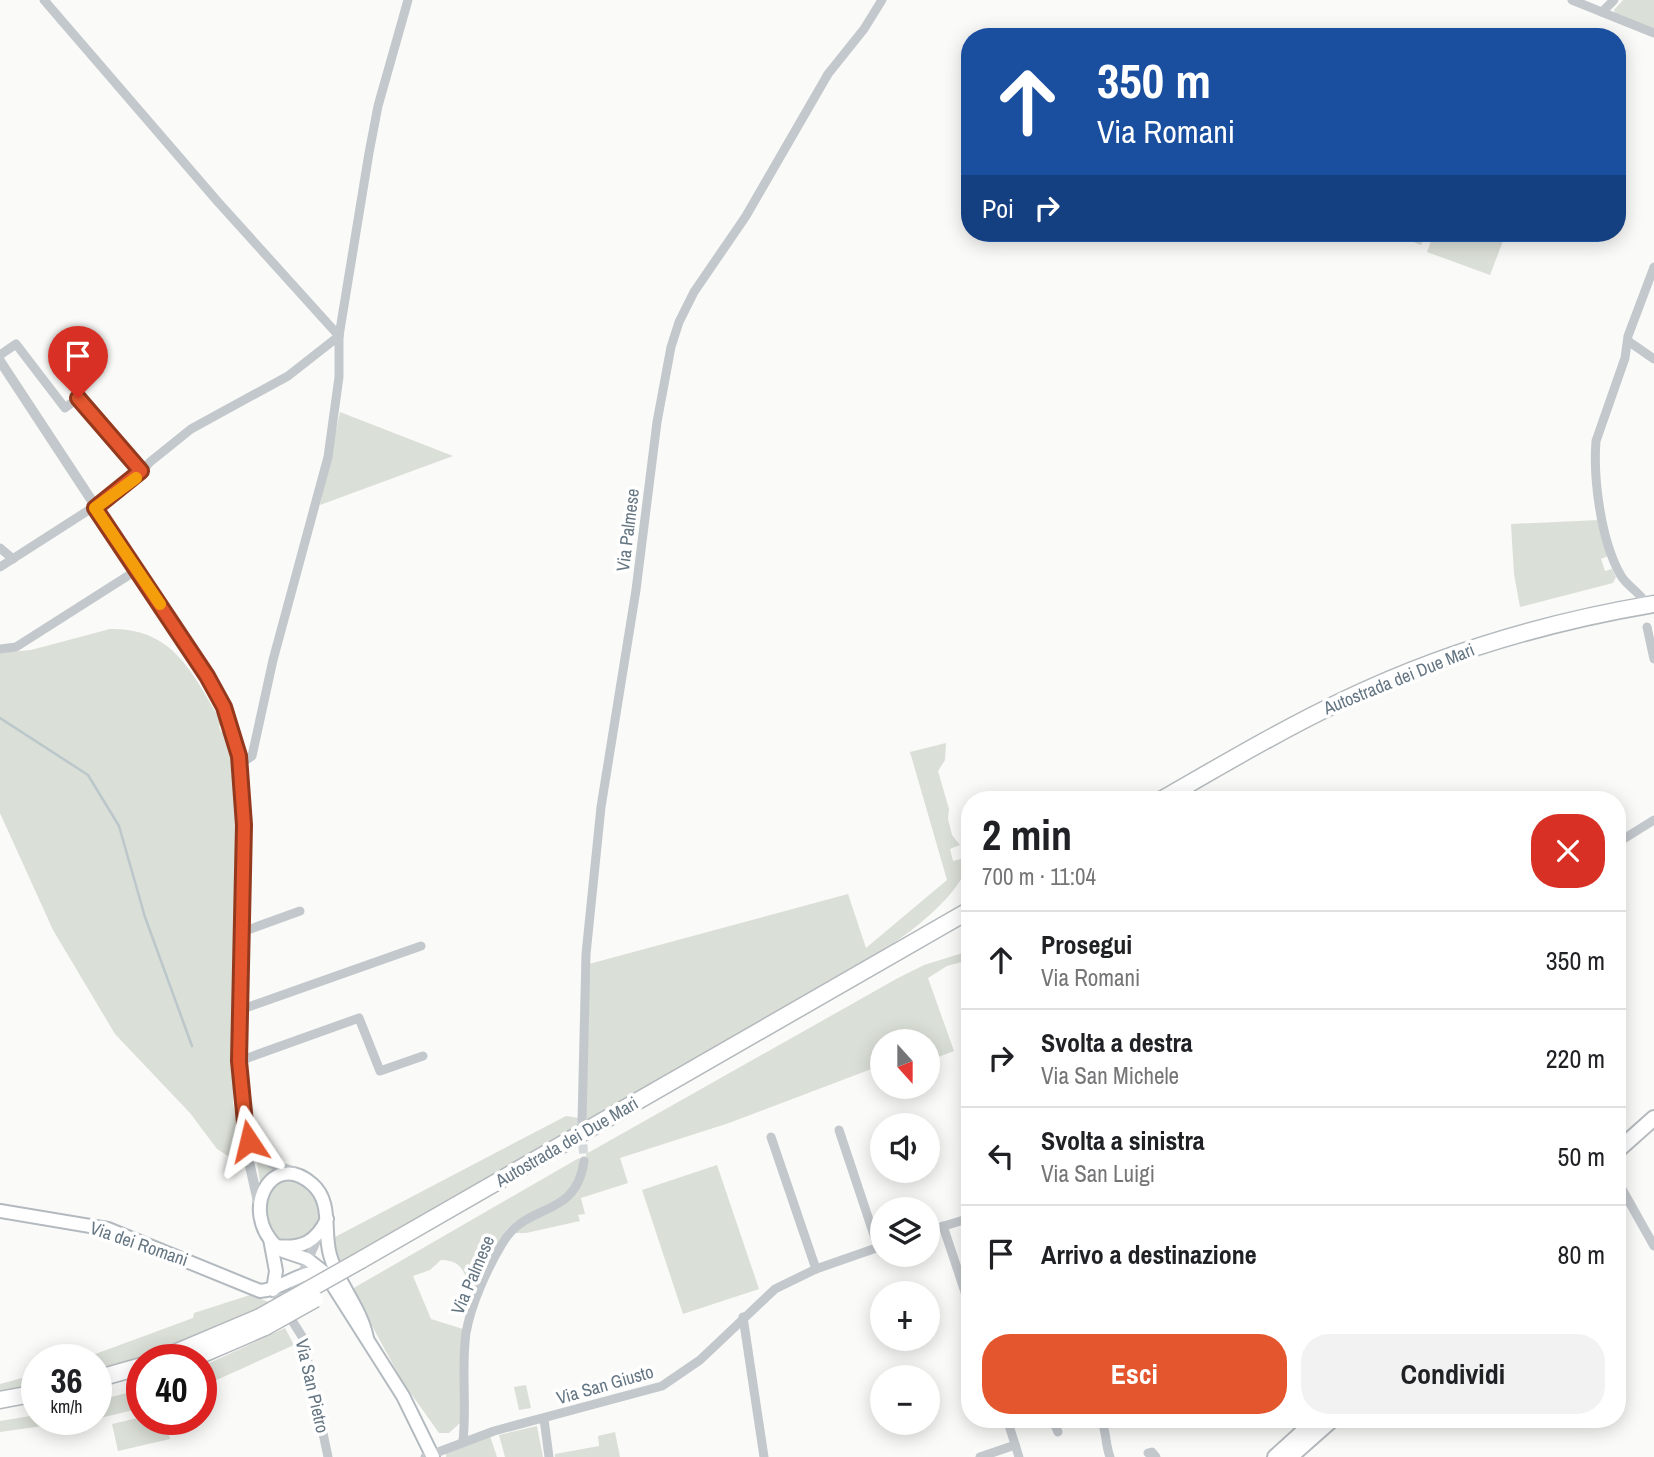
<!DOCTYPE html>
<html lang="it">
<meta charset="utf-8">
<style>
:root{--surface:#fff;--page:#f2f2f2;--text:#202124;--muted:#757577;--line:#e0e0e0;--accent:#e4572e}
body{margin:0;font-family:"Archivo Narrow",sans-serif;background:var(--page);color:var(--text);height:100vh;display:flex;flex-direction:column;font-size:26px;white-space:nowrap}
*{box-sizing:border-box;margin:0}
p{font-size:23px;color:var(--muted)}
.icon{flex:none;width:38px;height:38px;fill:none;stroke:currentColor;stroke-width:2;stroke-linecap:round;stroke-linejoin:round}
.map{position:relative;flex:1;overflow:hidden}
.side{position:absolute;left:961px;top:791px;width:665px;height:637px;display:flex;flex-direction:column;background:var(--surface);border-radius:28px;box-shadow:0 4px 18px #0003}
.side>*{flex:none}
.banner{position:absolute;left:961px;top:28px;width:665px;height:214px;border-radius:28px;box-shadow:0 4px 18px #0003;background:#1a4fa0;color:#fff;overflow:hidden}
.needle{width:46px;rotate:159deg}
.buttons{position:absolute;left:870px;top:1029px;display:grid;gap:14px}
.buttons a{display:grid;place-items:center;width:70px;height:70px;border-radius:50%;background:var(--surface);box-shadow:0 4px 18px #0003;font-size:35px}
.speed{position:absolute;left:21px;top:1344px;display:flex;gap:14px;font-size:35px;font-weight:700;text-align:center}
.speed>*{display:grid;place-content:center;width:91px;height:91px;border-radius:50%;background:var(--surface);box-shadow:0 4px 18px #0003;line-height:1}
.speed small{font-size:18px;font-weight:400}
.speed .limit{border:10px solid #d22;background:#fff;color:#111}
.pin{position:absolute;display:grid;place-items:center;width:60px;height:60px;color:#fff;margin:-72px -30px;border-radius:50% 50% 50% 0;rotate:-45deg;box-shadow:0 0 7px #0007}
.pin .icon{rotate:45deg}
.me{position:absolute;width:77px;margin:-38px;rotate:350deg;stroke-linejoin:round;filter:drop-shadow(0 0 5px #0008)}
.turn{display:flex;align-items:center;gap:24px;height:147px;padding:0 21px;font-size:32px}
.turn .icon{width:91px;height:91px;stroke-width:2.5}
.turn b{display:block;font-size:49px;line-height:60px}
.then{display:flex;align-items:center;height:66px;padding:0 21px;background:#0003;gap:14px;font-size:26px}
.round{display:grid;place-items:center;flex:none;width:74px;height:74px;border-radius:28px;background:var(--page)}
.summary{display:flex;align-items:center;justify-content:space-between;height:119px;padding:0 21px}
h1{font-size:42px;font-weight:700;line-height:52px}
.action{display:flex;gap:14px;margin-top:auto;padding:14px 21px}
.action a{flex:1;height:80px;border-radius:28px;background:var(--accent);color:#fff;font-size:28px;font-weight:700;line-height:80px;text-align:center}
.action a+a{background:var(--page);color:var(--text)}
ul{padding:0;list-style:none}
li{display:flex;align-items:center;gap:21px;height:98px;padding:0 21px;border-top:2px solid var(--line)}
li div{flex:1}
li b{display:block;font-size:26px}
li em{font-style:normal}
.map>svg:first-child{display:block}
</style>
<div class="map">
<svg width="1654" height="1457" viewBox="0 0 1654 1457">
<rect width="100%" height="100%" fill="#fafaf8"/>
<!-- green -->
<g fill="#dadfd7">
<polygon points="1623,0 1654,0 1654,29 1616,15 1614,10"/>
<polygon points="1391,233 1426,233 1421,245"/>
<polygon points="1434,233 1506,233 1490,275 1427,252"/>
<polygon points="340,412 453,456 320,505"/>
<polygon points="1599,520 1608,556 1601,559 1605,571 1612,569 1616,577 1613,583 1520,607 1514,574 1511,524"/>
<path d="M110,629C176,628 193,676 223,724L219,726L221,732L226,730L235,768L238,803L233,1103L244,1162L239,1163L217,1149L190,1113L115,1034L53,930L0,813V653L31,650Z"/>
<path d="M946,743L945,760L938,771L949,809L948,819L952,835L960,845L950,849L953,861L964,858L967,867C944,929 805,996 747,1029C693,1059 640,1090 586,1121L589,964L848,894L866,948L947,880L910,752Z"/>
<path d="M969,951V960L947,966L928,978L954,1051L928,1061V1041H882V1065L729,1123L620,1158L628,1183L581,1198L585,1214L578,1215L580,1221L526,1233H514L521,1226C554,1209 591,1198 586,1154L898,978L924,965Z"/>
<polygon points="566,1116 579,1118 579,1125 338,1264 333,1238"/>
<polygon points="256,1155 284,1172 261,1189"/>
<path d="M579,1158C583,1205 532,1203 507,1229C491,1247 484,1276 475,1298C464,1281 468,1260 441,1260L430,1270L413,1276L431,1319L463,1329L460,1423L449,1433H439L402,1381L352,1289Z"/>
<polygon points="717,1165 759,1289 683,1314 642,1190"/>
<path d="M293,1178L316,1195L320,1224L309,1238L285,1242C264,1229 259,1202 272,1182Z"/>
<polygon points="250,1295 272,1303 192,1340 96,1373 96,1360 79,1360 193,1318 194,1313"/>
<polygon points="285,1328 294,1345 201,1387 201,1367"/>
<polygon points="37,1374 37,1387 0,1394 0,1384"/>
<polygon points="526,1385 531,1408 519,1410 514,1387"/>
<polygon points="142,1389 142,1408 96,1419 96,1401"/>
<polygon points="37,1415 37,1419 93,1419 0,1432 0,1421"/>
<polygon points="142,1417 165,1419 170,1439 118,1451 112,1424"/>
<polygon points="537,1426 543,1457 505,1457 499,1435"/>
<polygon points="615,1432 620,1457 555,1457 555,1454 599,1446 598,1436"/>
<polygon points="490,1436 497,1457 446,1457 446,1452"/>
</g>
<g fill="none" stroke-linecap="round" stroke-linejoin="round">
<!-- stream -->
<polyline stroke="#bbc7cb" stroke-width="2.5" points="0,718 88,775 119,826 145,917 192,1046"/>
<!-- minor-tunnel -->
<polyline stroke="#d5d9db" stroke-width="9" stroke-dasharray="9 4.5" stroke-linecap="butt" points="582,1131 584,1161"/>
<!-- secondary casing -->
<g stroke="#b3babf" stroke-width="16">
<g id="secondary">
<path d="M0,1211L108,1229L260,1291C282,1290 302,1268 325,1273"/>
<path d="M327,1219C316,1242 302,1249 276,1246C239,1210 272,1149 312,1184C333,1202 323,1231 330,1255C338,1284 361,1308 367,1338"/>
<polyline points="270,1239 276,1271 273,1290"/>
<polyline points="283,1251 307,1259 325,1273 403,1396 433,1457"/>
</g>
</g>
<!-- primary casing -->
<g stroke="#b5babe" stroke-width="18">
<g id="primary">
<polyline points="1617,1151 1654,1118"/>
<polyline points="1275,1457 1317,1419"/>
<polyline points="1290,1457 1333,1419"/>
</g>
</g>
<!-- motorway casing -->
<g stroke="#b4b9bd" stroke-width="19">
<g id="motorway">
<path d="M1161,800C1222,765 1281,730 1344,700C1442,653 1547,622 1654,604"/>
<polyline points="361,1260 970,910"/>
<polyline points="158,1360 260,1317"/>
<polyline points="189,1360 265,1327"/>
<polyline points="96,1379 142,1366"/>
<polyline points="0,1400 37,1393"/>
</g>
</g>
<!-- minor -->
<g stroke="#c3c8cc" stroke-width="9">
<polyline points="44,0 218,202 339,336"/>
<polyline points="1572,0 1654,33"/>
<polyline points="1602,12 1614,0"/>
<polyline points="1628,341 1654,359"/>
<polyline points="0,355 16,344 65,408 78,398 141,471"/>
<polyline points="0,548 13,559"/>
<polyline points="0,567 131,483 150,462 191,429 288,376 339,336"/>
<path d="M1642,598C1635,589 1625,584 1620,574C1601,540 1593,479 1596,441L1625,358L1628,336L1654,267"/>
<polyline points="1647,627 1654,659"/>
<polyline points="0,649 16,647 137,570"/>
<polyline points="240,764 252,756 273,660 328,457 339,377 339,336 369,153 378,106 408,0"/>
<polyline points="1617,843 1654,820"/>
<polyline points="242,932 300,911"/>
<polyline points="240,1010 421,946"/>
<polyline points="239,1061 359,1018 380,1071 423,1056"/>
<polyline points="582,1122 586,954 601,807 636,590 657,422 671,347 679,322 694,292 746,216 828,74 864,29 882,0"/>
<polyline points="839,1130 878,1247"/>
<polyline points="771,1137 816,1269"/>
<polyline points="1617,1180 1654,1246"/>
<polyline points="943,1226 970,1307"/>
<polyline points="928,1231 970,1218"/>
<polyline points="273,1290 303,1338 328,1457"/>
<polyline points="291,1299 319,1235"/>
<polyline points="743,1317 764,1457"/>
<polyline points="544,1419 549,1457"/>
<polyline points="1007,1419 1019,1457"/>
<polyline points="1052,1419 1058,1432"/>
<path d="M1101,1419C1107,1433 1105,1444 1110,1457"/>
<path d="M463,1441C467,1405 461,1369 466,1333C471,1304 487,1269 502,1244C526,1201 576,1220 584,1161"/>
<polyline points="1148,1453 1152,1452 1156,1457"/>
<polyline points="425,1457 494,1431 662,1386 700,1360 775,1289 816,1269 882,1246"/>
<polyline points="980,1457 1015,1445"/>
</g>
<!-- tertiary -->
<g stroke="#c3c8cc" stroke-width="10">
<path d="M0,361L207,676C229,716 242,756 243,802L239,1061L247,1153L259,1206"/>
<path d="M247,1136C256,1156 272,1166 293,1171"/>
</g>
<!-- secondary -->
<use href="#secondary" stroke="#fff" stroke-width="12"/>
<!-- primary -->
<use href="#primary" stroke="#fff" stroke-width="14"/>
<!-- motorway -->
<use href="#motorway" stroke="#fff" stroke-width="16"/>
<!-- motorway-bridge casing -->
<g stroke="#b4b9bd" stroke-width="19" stroke-linecap="butt">
<g id="motorway-bridge">
<polyline points="260,1317 361,1260"/>
<polyline points="265,1327 315,1299"/>
</g>
</g>
<!-- motorway-bridge -->
<use href="#motorway-bridge" stroke="#fff" stroke-width="16"/>
</g>
<g fill="none" stroke-linecap="round" stroke-linejoin="round">
<!-- route casing -->
<g stroke="#94391e" stroke-width="18">
<polyline id="route" points="78,398 141,471 95,508 207,676 224,707 239,756 244,825 239,1061 246,1133 249,1141"/>
</g>
<!-- route -->
<use href="#route" stroke="#e4572e" stroke-width="12"/>
<!-- slow -->
<polyline stroke="#f59e0b" stroke-width="12" points="136,478 95,508 160,604"/>
</g>
<g text-anchor="middle" stroke-width="7" stroke-linejoin="round" paint-order="stroke">
<!-- street labels -->
<g font-size="18" fill="#657683" stroke="#fff">
<text transform="translate(628 530) rotate(-83)" y="6">Via Palmese</text>
<text transform="translate(1399 679) rotate(-22)" y="6">Autostrada dei Due Mari</text>
<text transform="translate(567 1142) rotate(-30)" y="6">Autostrada dei Due Mari</text>
<text transform="translate(139 1244) rotate(19)" y="6">Via dei Romani</text>
<text transform="translate(473 1275) rotate(-67)" y="6">Via Palmese</text>
<text transform="translate(605 1385) rotate(-16)" y="6">Via San Giusto</text>
<text transform="translate(312 1386) rotate(77)" y="6">Via San Pietro</text>
</g>
</g>
</svg>
<div class="buttons">
<a><svg class="needle" viewBox="-14 -14 28 28"><path d="M0-13l5 13h-10z" fill="#e53935"/><path d="M0 13l5-13h-10z" fill="#757577"/></svg></a>
<a><svg class="icon" aria-label="sound" viewBox="0 0 24 24"><path d="M4 9h4l5-4v14l-5-4H4zM17 9q2 3 0 6"/></svg></a>
<a><svg class="icon" aria-label="layers" viewBox="0 0 24 24"><path d="M12 4l9 5-9 5-9-5zM3 14l9 5 9-5"/></svg></a>
<a>+</a>
<a>−</a>
</div>
<div class="speed"><div>36<small>km/h</small></div><div class="limit">40</div></div>
<div class="pin" style="left:78px;top:398px;background:#d93025"><svg class="icon" aria-label="arrive" viewBox="0 0 24 24"><path d="M6 21V4h12l-3 4 3 4H6"/></svg></div>
<svg class="me" style="left:249px;top:1141px" viewBox="-20 -20 40 40"><path d="M0-17L14 15 0 8-14 15z" fill="#e4572e" stroke="#fff" stroke-width="4"/></svg>
<div class="banner">
<div class="turn"><svg class="icon" aria-label="ahead" viewBox="0 0 24 24"><path d="M12 20V5M6 11l6-6 6 6"/></svg><div><b>350 m</b>Via Romani</div></div>
<div class="then">Poi<svg class="icon" aria-label="right" viewBox="0 0 24 24"><path d="M7 20v-9h11M14 6l5 5-5 5"/></svg></div>
</div>
<section class="side">
<div class="summary"><div><h1>2 min</h1><p>700 m · 11:04</p></div><a class="round" style="background:#d93025;color:#fff"><svg class="icon" aria-label="close" viewBox="0 0 24 24"><path d="M6 6l12 12M18 6L6 18"/></svg></a></div>
<ul>
<li><svg class="icon" aria-label="ahead" viewBox="0 0 24 24"><path d="M12 20V5M6 11l6-6 6 6"/></svg><div><b>Prosegui</b><p>Via Romani</p></div><em>350 m</em></li>
<li><svg class="icon" aria-label="right" viewBox="0 0 24 24"><path d="M7 20v-9h11M14 6l5 5-5 5"/></svg><div><b>Svolta a destra</b><p>Via San Michele</p></div><em>220 m</em></li>
<li><svg class="icon" aria-label="left" viewBox="0 0 24 24"><path d="M17 20v-9H6M10 6l-5 5 5 5"/></svg><div><b>Svolta a sinistra</b><p>Via San Luigi</p></div><em>50 m</em></li>
<li><svg class="icon" aria-label="arrive" viewBox="0 0 24 24"><path d="M6 21V4h12l-3 4 3 4H6"/></svg><div><b>Arrivo a destinazione</b></div><em>80 m</em></li>
</ul>
<div class="action"><a>Esci</a><a>Condividi</a></div>
</section>
</div>
